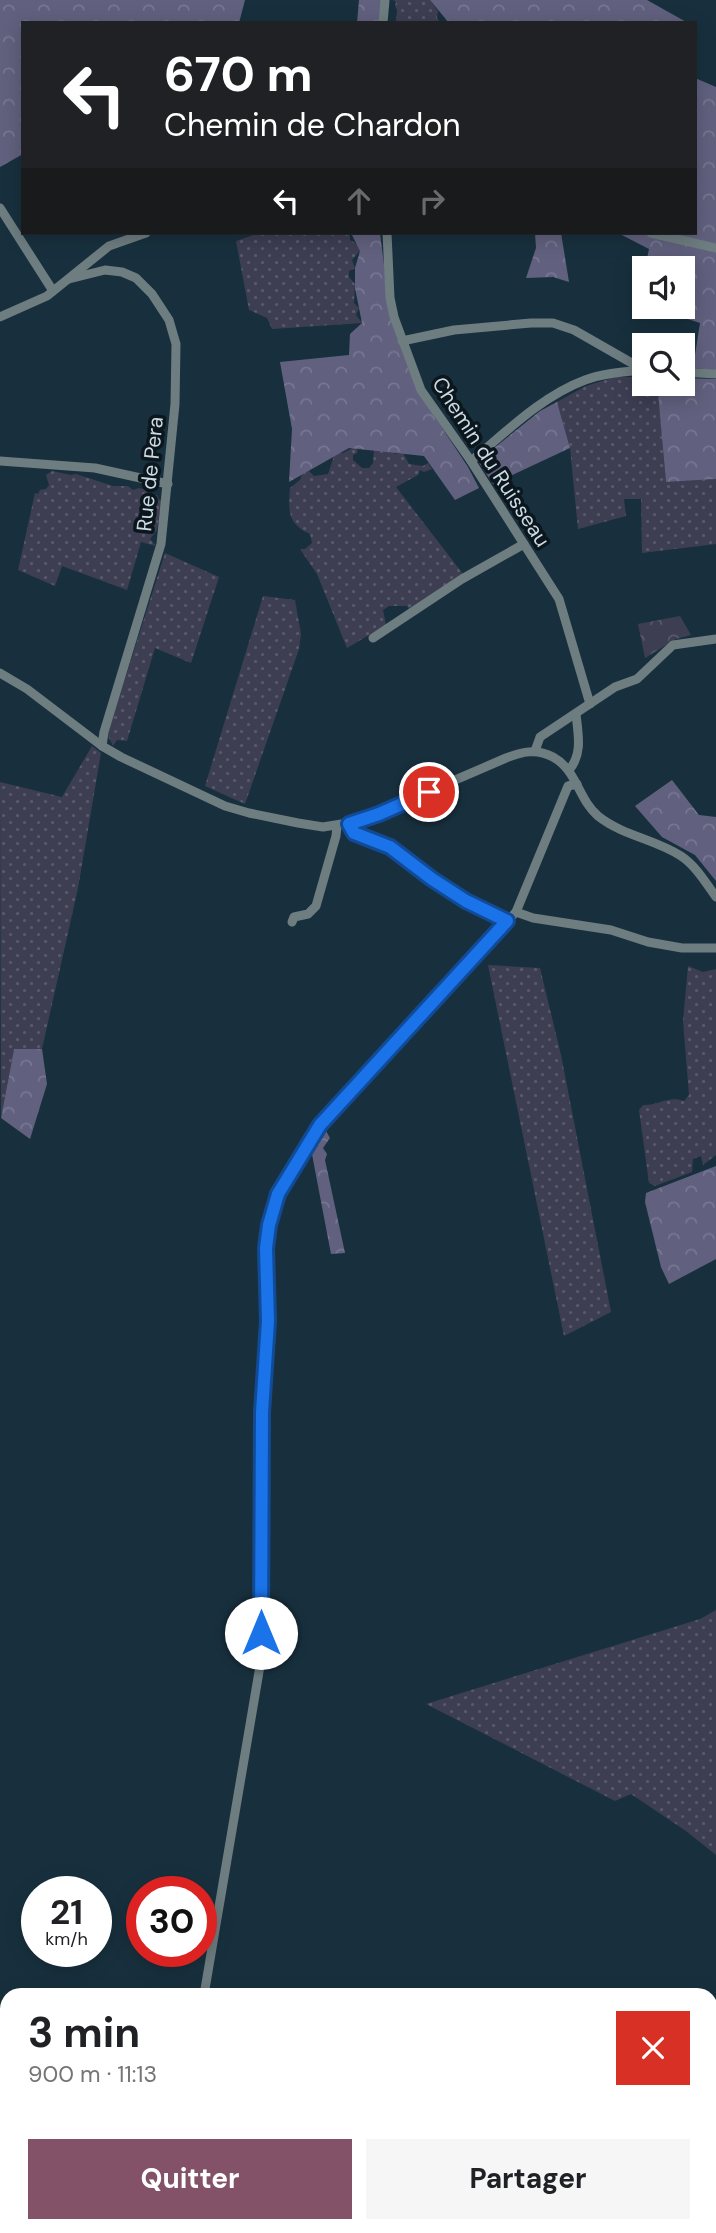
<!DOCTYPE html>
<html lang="fr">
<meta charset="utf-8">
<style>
:root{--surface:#fff;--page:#f6f6f6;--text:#202124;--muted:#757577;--accent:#845268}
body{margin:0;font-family:"DM Sans",sans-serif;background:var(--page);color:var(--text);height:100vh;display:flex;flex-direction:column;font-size:26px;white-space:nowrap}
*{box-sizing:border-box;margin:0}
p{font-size:23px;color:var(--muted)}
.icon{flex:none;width:38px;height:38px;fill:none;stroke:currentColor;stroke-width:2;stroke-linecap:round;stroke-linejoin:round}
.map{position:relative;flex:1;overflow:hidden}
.side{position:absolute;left:0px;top:1988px;width:718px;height:245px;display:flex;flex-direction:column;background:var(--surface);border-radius:21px 21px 0 0;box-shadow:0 4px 18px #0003}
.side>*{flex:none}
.top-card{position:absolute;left:21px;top:21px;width:676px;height:214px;border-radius:0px;box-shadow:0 4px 18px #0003;background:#202124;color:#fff;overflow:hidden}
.buttons{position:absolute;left:632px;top:256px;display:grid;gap:14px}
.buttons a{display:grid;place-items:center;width:63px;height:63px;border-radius:0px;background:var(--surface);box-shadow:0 4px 18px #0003;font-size:35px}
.speed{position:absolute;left:21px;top:1876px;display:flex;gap:14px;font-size:35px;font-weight:700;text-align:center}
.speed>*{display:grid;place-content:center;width:91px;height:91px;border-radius:50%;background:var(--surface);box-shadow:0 4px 18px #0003;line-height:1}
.speed small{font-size:18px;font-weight:400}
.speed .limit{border:10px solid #d22;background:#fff;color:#111}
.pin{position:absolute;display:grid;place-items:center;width:60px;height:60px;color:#fff;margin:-30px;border:4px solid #fff;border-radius:50%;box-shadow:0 2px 7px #0007}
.me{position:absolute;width:77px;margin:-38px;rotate:0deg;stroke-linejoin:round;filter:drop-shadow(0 0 5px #0008)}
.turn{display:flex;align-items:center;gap:24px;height:147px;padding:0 28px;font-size:32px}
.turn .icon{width:91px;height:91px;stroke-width:2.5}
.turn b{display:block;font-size:49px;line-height:60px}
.lanes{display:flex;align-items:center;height:66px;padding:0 28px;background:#0003;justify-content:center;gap:35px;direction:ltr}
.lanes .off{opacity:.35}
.round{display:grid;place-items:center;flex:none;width:74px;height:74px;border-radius:0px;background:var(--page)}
.headline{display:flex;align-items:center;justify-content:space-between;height:119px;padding:0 28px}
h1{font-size:42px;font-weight:700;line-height:52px}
.primary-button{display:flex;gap:14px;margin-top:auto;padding:14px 28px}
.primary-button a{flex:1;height:80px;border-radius:0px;background:var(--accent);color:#fff;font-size:28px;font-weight:700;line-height:80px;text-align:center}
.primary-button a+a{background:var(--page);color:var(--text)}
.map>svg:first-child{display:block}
</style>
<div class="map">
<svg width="716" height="2233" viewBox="0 0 716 2233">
<defs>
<pattern id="grass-dots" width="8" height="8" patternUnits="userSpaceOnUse" patternTransform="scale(1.75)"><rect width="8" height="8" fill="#3d3e52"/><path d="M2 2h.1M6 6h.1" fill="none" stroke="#58596b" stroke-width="1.8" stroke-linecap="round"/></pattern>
<pattern id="forest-crowns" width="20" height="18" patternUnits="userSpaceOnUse" patternTransform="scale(1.75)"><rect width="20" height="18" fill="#61617f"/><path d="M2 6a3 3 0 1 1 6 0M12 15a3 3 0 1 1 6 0" fill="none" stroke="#767791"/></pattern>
<pattern id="park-crowns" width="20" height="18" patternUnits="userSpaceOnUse" patternTransform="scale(1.75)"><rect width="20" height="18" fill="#3d3e52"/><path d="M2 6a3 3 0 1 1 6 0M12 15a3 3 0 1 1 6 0" fill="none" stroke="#58596b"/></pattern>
</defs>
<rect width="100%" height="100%" fill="#18303e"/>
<!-- grass -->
<g fill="url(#grass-dots)">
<polygon points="393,0 430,0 438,11 437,18 441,23 396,23 397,10 395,6 396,2"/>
<path d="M260,233H350V240C356,244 359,243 360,251L352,260L355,268L349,271V277L355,284L354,303L359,308L356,315L362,323L272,329L267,318L249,310L236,241Z"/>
<polygon points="615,377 644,377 644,383 657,383 666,482 716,479 716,544 642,553 641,499 624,499 626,516 578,529 570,448 557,402 586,386"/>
<path d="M358,445L357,453L353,455V460L362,468H369L373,463L374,449L393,451L395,454L403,453L409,464L423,466L428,463L432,469L424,472L420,470L418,475L396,487L463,574L410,611L407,606H389L383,610L386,625L347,648L317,574L300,549H305L312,543L310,534C288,524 288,512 290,488L300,480L302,474L309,471L314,476L328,474L335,453H343Z"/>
<polygon points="52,471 71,475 76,474 113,486 128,486 133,490 139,488 146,490 148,495 157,495 159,500 162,500 157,530 150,539 156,546 141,542 127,590 62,566 55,586 18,570 35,493 38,494 40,490 46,489 49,485 46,475"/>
<polygon points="165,553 219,577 191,663 155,648 127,741 117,740 113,746 108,736 110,726"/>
<polygon points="263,596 295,600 301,634 299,649 245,804 205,786"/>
<polygon points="92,746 101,753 78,888 42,1049 14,1049 1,1118 0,782 62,797"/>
<polygon points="488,965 540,968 561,1055 611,1312 564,1336"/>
<path d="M688,966L703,972L716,969V1155L703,1165L701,1156L693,1159L692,1172L655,1186L649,1183L639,1110L643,1105C658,1106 668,1095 684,1101L689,1095L683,1021Z"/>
<polygon points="716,1610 716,1855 686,1831 631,1794 615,1801 426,1704 700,1619"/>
</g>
<!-- forest -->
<g fill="url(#forest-crowns)">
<polygon points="0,0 245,0 239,23 23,23 23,154 0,167"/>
<polygon points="359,0 385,0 383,23 357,23"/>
<polygon points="430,0 647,0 688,23 449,23"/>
<polygon points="695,78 716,87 716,370 693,368 700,323 648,306 682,306 682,268 645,268 649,249 618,233 695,233"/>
<polygon points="351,233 380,233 391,321 417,390 468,467 479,488 455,500 424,456 349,448 289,482 292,429 280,362 349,355 350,334 362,323 355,288 355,268 360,251"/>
<polygon points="535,233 561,233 569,282 553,277 526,278 536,248"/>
<polygon points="683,378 716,379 716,479 666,482 657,383 682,383"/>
<polygon points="557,402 570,448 493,484 478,461 540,411"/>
<polygon points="672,780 699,815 716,817 716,881 695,855 662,837 635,806"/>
<polygon points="14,1049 42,1049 47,1084 30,1139 1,1118"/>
<polygon points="325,1129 330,1138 323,1148 327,1154 325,1160 345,1253 331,1254 311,1149"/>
<polygon points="716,1166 716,1259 669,1284 661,1267 645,1202 646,1193"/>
</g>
<!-- park -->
<polygon fill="url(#park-crowns)" points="680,616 691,635 676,639 645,658 638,624"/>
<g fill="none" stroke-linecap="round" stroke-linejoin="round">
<!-- minor -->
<g stroke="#6e7d80" stroke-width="9">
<polyline points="383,23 385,0"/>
<polyline points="0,208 53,291"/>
<polyline points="387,233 390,298 394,317 421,390 471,461 559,599 590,704"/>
<polyline points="651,233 716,248"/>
<polyline points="69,279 105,270 122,272 136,278 152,294 169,320 176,344 175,404 161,544 104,732 102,746"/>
<polyline points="0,317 47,296 109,246 146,233"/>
<polyline points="402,341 454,330 531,323 553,323 574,330 644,370"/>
<polyline points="682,372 716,374"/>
<polyline points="0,461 95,468 168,484"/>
<path d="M471,461C506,432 542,396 585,380C604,373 624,372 644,370"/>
<polyline points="373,638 462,579 524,544"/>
<path d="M0,673L27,689L102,746L121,757L225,806L249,813L298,823L323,827L360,821L506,758C522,752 536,748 553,757C577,770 578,799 598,816C623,836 655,839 681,856C696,866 706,883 716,897"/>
<polyline points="535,751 540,737 615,687 637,679 673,645 716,639"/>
<path d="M569,770C583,754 578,734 576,714"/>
<polyline points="349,824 354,833 390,847 432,879 466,900 507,921"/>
<polyline points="516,912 533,918 611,930 648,942 682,948 716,948"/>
<polyline points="292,922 294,917 308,914 316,906 336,836 337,826"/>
<polyline points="204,1995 261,1660 262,1412 268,1321 266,1248 269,1225 278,1194 320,1125 402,1033 516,912 568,786 577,784"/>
<polyline points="0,2020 7,2025"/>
<polyline points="0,2091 7,2093"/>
<polyline points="0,2161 7,2107"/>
<polyline points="181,2233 183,2226"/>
</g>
</g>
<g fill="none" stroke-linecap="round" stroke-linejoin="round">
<!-- route casing -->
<g stroke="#114b97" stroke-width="18">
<polyline id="route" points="261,1633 262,1412 268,1321 266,1248 269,1225 278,1194 320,1125 507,921 466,901 432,879 390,847 354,833 349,824 379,814 429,792"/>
</g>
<!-- route -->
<use href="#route" stroke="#1a73e8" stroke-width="12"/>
</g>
<g text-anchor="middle" stroke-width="7" stroke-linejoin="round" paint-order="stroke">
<!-- street labels -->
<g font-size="21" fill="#ccdae4" stroke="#0c161d">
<text transform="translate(491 462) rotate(57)" y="7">Chemin du Ruisseau</text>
<text transform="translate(150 474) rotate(-84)" y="7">Rue de Pera</text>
</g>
</g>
</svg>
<div class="buttons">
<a><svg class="icon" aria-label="sound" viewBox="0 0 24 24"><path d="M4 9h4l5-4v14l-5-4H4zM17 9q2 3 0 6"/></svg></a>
<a><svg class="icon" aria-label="search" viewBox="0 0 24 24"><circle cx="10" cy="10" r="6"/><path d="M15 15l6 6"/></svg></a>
</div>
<div class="speed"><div>21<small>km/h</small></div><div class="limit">30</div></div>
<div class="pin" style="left:429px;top:792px;background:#d93025"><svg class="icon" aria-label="arrive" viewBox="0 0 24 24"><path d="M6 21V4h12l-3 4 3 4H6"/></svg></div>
<svg class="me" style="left:261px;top:1633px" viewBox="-20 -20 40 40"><circle r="19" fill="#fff"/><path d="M0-13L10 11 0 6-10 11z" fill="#1a73e8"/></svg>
<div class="top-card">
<div class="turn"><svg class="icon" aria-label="left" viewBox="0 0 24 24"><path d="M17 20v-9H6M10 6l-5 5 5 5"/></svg><div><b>670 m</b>Chemin de Chardon</div></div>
<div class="lanes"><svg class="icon" aria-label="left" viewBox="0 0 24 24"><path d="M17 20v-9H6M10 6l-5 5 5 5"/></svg><svg class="icon off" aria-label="ahead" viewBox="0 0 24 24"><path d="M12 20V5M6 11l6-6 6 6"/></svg><svg class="icon off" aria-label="right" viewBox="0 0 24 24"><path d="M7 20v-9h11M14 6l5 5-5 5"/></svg></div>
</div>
<section class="side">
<div class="headline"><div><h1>3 min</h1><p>900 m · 11:13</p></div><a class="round" style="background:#d93025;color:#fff"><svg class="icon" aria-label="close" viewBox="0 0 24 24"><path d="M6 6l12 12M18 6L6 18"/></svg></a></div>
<div class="primary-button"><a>Quitter</a><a>Partager</a></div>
</section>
</div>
